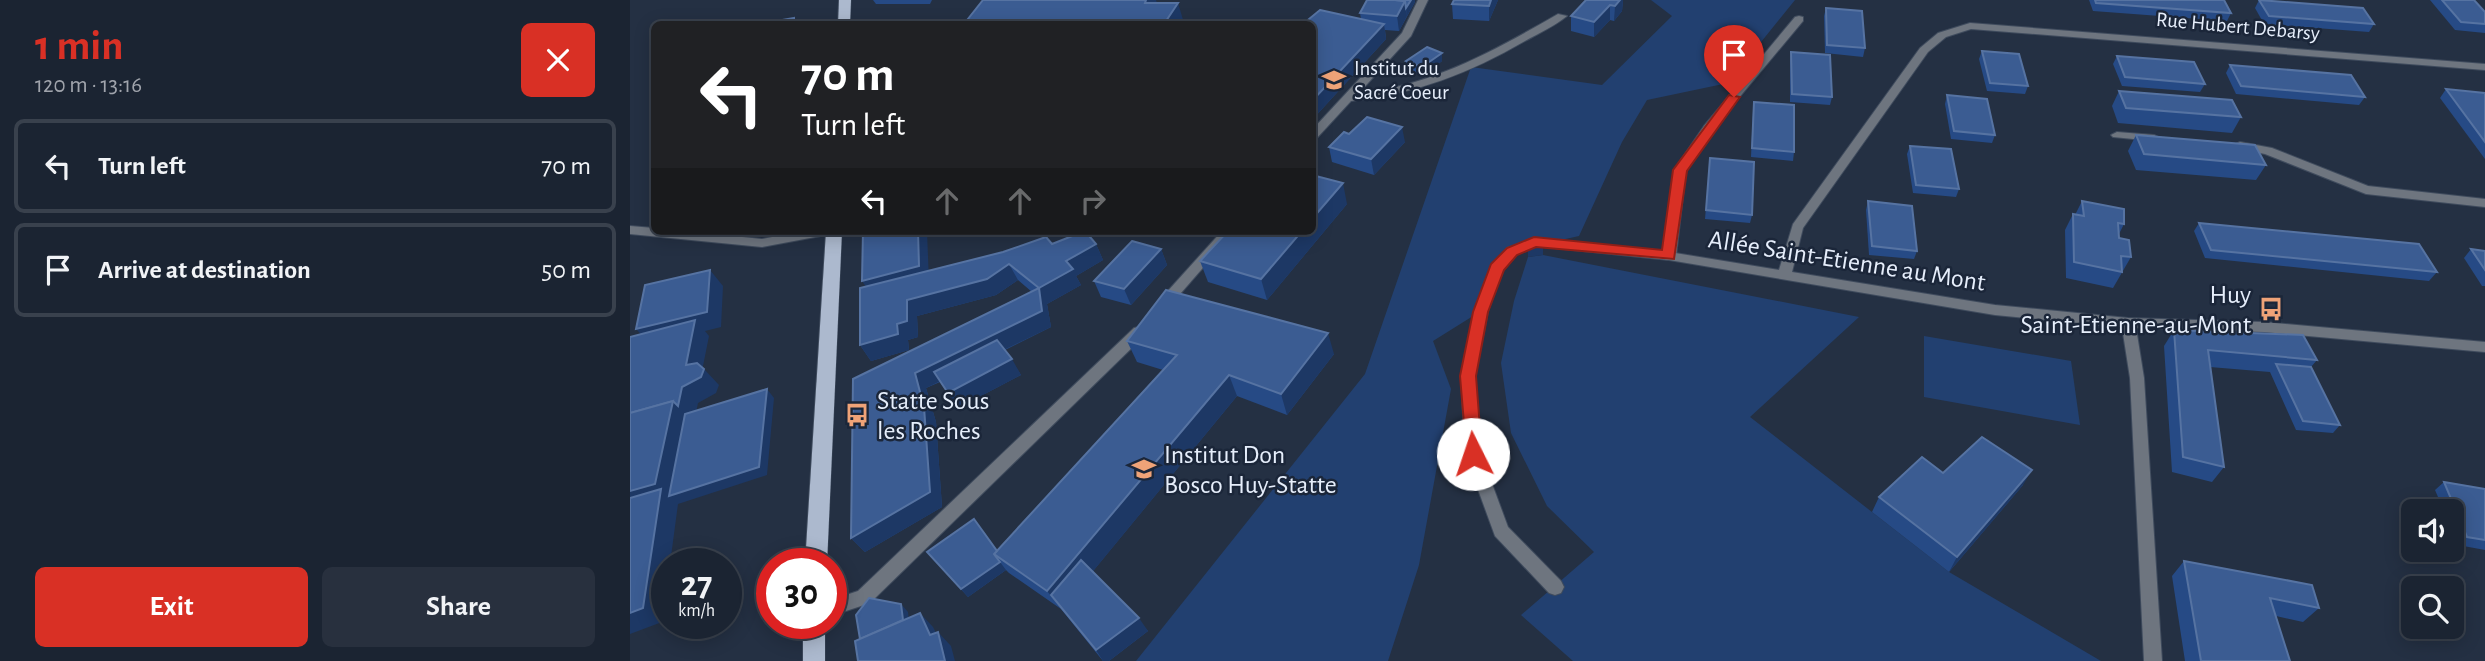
<!DOCTYPE html>
<meta charset="utf-8">
<style>
:root{--surface:#1b2432;--page:#28303e;--text:#f1f3f6;--muted:#a0a4ac;--line:#39414d;--accent:#d93025}
body{margin:0;font-family:"Alegreya Sans",sans-serif;background:var(--page);color:var(--text);height:100vh;display:flex;flex-direction:column;font-size:26px;white-space:nowrap}
*{box-sizing:border-box;margin:0}
p{font-size:23px;color:var(--muted)}
.icon{flex:none;width:38px;height:38px;fill:none;stroke:currentColor;stroke-width:2;stroke-linecap:round;stroke-linejoin:round}
.map{position:relative;flex:1;overflow:hidden}
.panel{display:flex;flex-direction:column;background:var(--surface);width:630px}
.panel>*{flex:none}
.top-card{position:absolute;left:21px;top:21px;width:665px;height:214px;border-radius:10px;box-shadow:0 4px 18px #0003,0 0 0 2px var(--line);background:#202124;color:#fff;overflow:hidden}
.buttons{position:absolute;left:1771px;top:499px;display:grid;gap:14px}
.buttons a{display:grid;place-items:center;width:63px;height:63px;border-radius:10px;background:var(--surface);box-shadow:0 4px 18px #0003,0 0 0 2px var(--line);font-size:35px}
.speed{position:absolute;left:21px;top:548px;display:flex;gap:14px;font-size:35px;font-weight:700;text-align:center}
.speed>*{display:grid;place-content:center;width:91px;height:91px;border-radius:50%;background:var(--surface);box-shadow:0 4px 18px #0003,0 0 0 2px var(--line);line-height:1}
.speed small{font-size:18px;font-weight:400}
.speed .limit{border:10px solid #d22;background:#fff;color:#111}
.pin{position:absolute;display:grid;place-items:center;width:60px;height:60px;color:#fff;margin:-72px -30px;border-radius:50% 50% 50% 0;rotate:-45deg;box-shadow:0 0 7px #0007}
.pin .icon{rotate:45deg}
.me{position:absolute;width:77px;margin:-38px;rotate:356deg;stroke-linejoin:round;filter:drop-shadow(0 0 5px #0008)}
.turn{display:flex;align-items:center;gap:24px;height:147px;padding:0 35px;font-size:32px}
.turn .icon{width:91px;height:91px;stroke-width:2.5}
.turn b{display:block;font-size:49px;line-height:60px}
.lanes{display:flex;align-items:center;height:66px;padding:0 35px;background:#0003;justify-content:center;gap:35px;direction:ltr}
.lanes .off{opacity:.35}
.round{display:grid;place-items:center;flex:none;width:74px;height:74px;border-radius:10px;background:var(--page)}
.overview{display:flex;align-items:center;justify-content:space-between;height:119px;padding:0 35px}
h1{font-size:42px;font-weight:700;line-height:52px;color:var(--accent)}
.cta{display:flex;gap:14px;margin-top:auto;padding:14px 35px}
.cta a{flex:1;height:80px;border-radius:10px;background:var(--accent);color:#fff;font-size:28px;font-weight:700;line-height:80px;text-align:center}
.cta a+a{background:var(--page);color:var(--text)}
ul{padding:0;list-style:none}
li{display:flex;align-items:center;gap:21px;height:94px;margin:0 14px 10px;padding:0 21px;border:4px solid var(--line);border-radius:10px}
li div{flex:1}
li b{display:block;font-size:26px}
li em{font-style:normal}
main{display:flex;flex:1;min-height:0}
.map>svg:first-child{display:block}
</style>
<main>
<section class="panel">
<div class="overview"><div><h1>1 min</h1><p>120 m · 13:16</p></div><a class="round" style="background:#d93025;color:#fff"><svg class="icon" aria-label="close" viewBox="0 0 24 24"><path d="M6 6l12 12M18 6L6 18"/></svg></a></div>
<ul>
<li><svg class="icon" aria-label="left" viewBox="0 0 24 24"><path d="M17 20v-9H6M10 6l-5 5 5 5"/></svg><div><b>Turn left</b></div><em>70 m</em></li>
<li><svg class="icon" aria-label="arrive" viewBox="0 0 24 24"><path d="M6 21V4h12l-3 4 3 4H6"/></svg><div><b>Arrive at destination</b></div><em>50 m</em></li>
</ul>
<div class="cta"><a>Exit</a><a>Share</a></div>
</section>
<div class="map">
<svg width="1855" height="661" viewBox="0 0 1855 661">
<rect width="100%" height="100%" fill="#243043"/>
<!-- green -->
<g fill="#224070">
<polygon points="1021,0 1165,0 1098,83 1017,100 992,142 949,236 882,251 851,311 803,341 821,389 789,565 758,661 506,661 735,374 841,67 972,85 1042,16"/>
<polygon points="913,255 1229,317 1120,417 1319,572 1471,661 943,661 891,615 964,552 917,506 881,433 871,363 884,301 898,257"/>
<polygon points="1294,336 1441,361 1450,425 1294,397"/>
</g>
<g fill="none" stroke-linecap="round" stroke-linejoin="round">
<!-- lane casing -->
<g stroke="#3f4b5d" stroke-width="2">
<g id="lane">
<polygon points="1169,16 1173,17 1173,21 1082,130 1056,170 1046,256 1039,260 1034,259 1032,256 1044,170 1074,126 1165,17"/>
<polygon points="1487,132 1524,135 1530,138 1524,141 1483,137 1481,135"/>
<polygon points="1610,142 1642,148 1738,186 1855,199 1855,207 1736,194 1635,154 1606,148 1606,144"/>
</g>
</g>
<!-- street casing -->
<g stroke="#3f4b5d" stroke-width="2">
<g id="street">
<path d="M788,0H798L781,36L728,94C803,85 864,51 928,14L937,16C925,26 909,33 895,41C840,73 785,94 721,101L686,139L682,140V130L772,33Z"/>
<polygon points="1340,23 1855,64 1855,70 1341,29 1316,37 1298,52 1173,228 1162,272 1365,305 1498,318 1634,322 1855,342 1855,352 1634,332 1506,328 1514,378 1532,661 1514,661 1500,378 1492,327 1365,315 1039,260 905,246 887,254 873,270 858,311 845,376 851,454 878,527 931,581 934,587 931,593 925,595 919,593 865,536 835,454 831,376 844,311 862,265 877,248 904,238 1039,252 1149,270 1163,224 1290,48 1308,33"/>
<polygon points="0,226 24,228 24,231 53,231 132,239 173,231 202,231 196,235 132,247 0,234"/>
<polygon points="592,231 605,231 537,309 527,309 525,306 527,303"/>
<polygon points="509,327 514,328 516,332 514,336 240,603 201,616 201,600 228,591 504,328"/>
</g>
</g>
<!-- primary casing -->
<g stroke="#3f4b5d" stroke-width="1">
<g id="primary">
<polygon points="209,0 221,0 220,24 208,24"/>
<polygon points="196,231 212,231 197,564 175,564"/>
<rect x="173" y="623" width="22" height="38"/>
</g>
</g>
<!-- lane -->
<use href="#lane" fill="#6e757f" fill-rule="evenodd"/>
<!-- street -->
<use href="#street" fill="#6e757f" fill-rule="evenodd"/>
<!-- primary -->
<use href="#primary" fill="#acb9ce" fill-rule="evenodd"/>
</g>
<!-- wall -->
<g fill="#264a85">
<polygon points="243,0 302,0 300,4 246,4"/>
<polygon points="737,0 785,0 785,2 769,31 755,30 756,39 682,120 682,24 731,19 730,13"/>
<polygon points="868,0 859,21 823,19 822,4"/>
<polygon points="993,0 992,11 984,21 980,20 964,37 941,31 941,16"/>
<polygon points="1459,0 1594,0 1601,13 1597,21 1463,11"/>
<polygon points="1629,0 1744,24 1739,32 1634,24 1625,8"/>
<polygon points="1800,0 1844,0 1855,12 1855,33 1825,30"/>
<polygon points="1196,8 1235,48 1233,57 1195,53 1194,16"/>
<polygon points="1352,51 1398,86 1395,94 1357,91 1349,59"/>
<polygon points="1161,52 1202,97 1200,105 1160,102 1160,61"/>
<polygon points="1487,56 1575,84 1570,92 1492,86 1483,64"/>
<polygon points="776,61 812,61 793,76 777,69"/>
<polygon points="1600,65 1735,97 1729,105 1606,94 1596,73"/>
<polygon points="1816,89 1855,93 1855,159 1810,98"/>
<polygon points="1489,91 1611,117 1602,133 1488,123 1482,106"/>
<polygon points="1317,95 1365,135 1362,143 1321,139 1315,104"/>
<polygon points="1124,102 1164,152 1163,161 1121,157 1123,110"/>
<polygon points="719,134 775,142 744,175 702,162 699,147"/>
<polygon points="1506,135 1636,165 1626,180 1506,170 1498,151"/>
<polygon points="1280,146 1329,189 1326,197 1283,193 1277,154"/>
<polygon points="1080,158 1122,215 1120,223 1075,219"/>
<polygon points="1238,201 1287,251 1284,259 1239,255 1236,210"/>
<polygon points="1452,201 1494,224 1489,234 1489,238 1501,257 1483,288 1436,278 1435,230 1443,214 1445,215"/>
<polygon points="717,204 637,300 578,282 570,261"/>
<polygon points="1569,223 1807,272 1799,281 1575,258 1564,231"/>
<polygon points="422,244 466,244 473,260 446,276 451,285 417,304 421,327 375,350 391,375 328,408 310,382 296,388 306,422 312,507 235,552 221,538 223,379 402,292 388,280 366,295 287,316 288,337 278,340 279,350 241,361 230,345 299,271"/>
<polygon points="531,249 537,265 501,305 471,297 464,281"/>
<polygon points="1841,249 1855,251 1855,286 1852,286 1834,258"/>
<polygon points="1544,330 1687,360 1681,367 1710,425 1703,433 1666,430 1640,372 1580,367 1594,467 1582,482 1542,472 1534,346"/>
<polygon points="497,341 704,354 657,415 607,396 463,571 518,631 479,661 473,661 431,609 379,573 376,570 338,597 297,552 368,551 533,370 507,362"/>
<polygon points="1313,473 1393,485 1319,572 1242,512 1249,497"/>
<polygon points="1814,482 1855,489 1855,550 1828,545 1822,530 1822,511 1814,511 1805,490"/>
<polygon points="1554,561 1689,608 1673,622 1646,616 1660,661 1555,661 1542,576"/>
</g>
<!-- shaded-wall -->
<g fill="#1d3865">
<polygon points="516,0 526,0 528,6 515,3"/>
<polygon points="781,0 785,0 785,2 777,16 776,8"/>
<polygon points="861,0 868,0 859,21 859,6"/>
<polygon points="990,0 993,0 992,11 984,21 985,6"/>
<polygon points="775,1 777,16 769,31 767,16"/>
<polygon points="548,3 554,23 553,24 534,24"/>
<polygon points="980,5 980,20 964,37 964,22"/>
<polygon points="754,24 756,39 682,120 682,101"/>
<polygon points="812,53 812,61 793,76 792,67"/>
<polygon points="772,127 775,142 744,175 741,159"/>
<polygon points="713,183 717,204 637,300 631,279 672,231 682,231 682,219"/>
<polygon points="288,231 297,231 299,282 243,297 232,281"/>
<polygon points="466,244 473,260 446,276 451,285 417,304 421,327 296,388 306,422 312,507 235,552 221,538 285,373 409,288 436,261"/>
<polygon points="913,246 913,255 898,257 898,248"/>
<polygon points="531,249 537,265 501,305 494,289"/>
<polygon points="379,264 388,280 366,295 287,316 288,337 278,340 279,350 241,361 230,345 267,324 277,300"/>
<polygon points="80,270 93,286 91,327 75,331 79,336 71,376 74,369 89,385 86,393 68,403 50,492 137,389 144,398 137,475 48,504 40,564 37,564 37,590 32,622 0,634 0,491 21,345 6,329"/>
<polygon points="698,333 704,354 657,415 651,394"/>
<polygon points="382,359 391,375 328,408 318,393"/>
<polygon points="599,375 607,396 432,609 417,591"/>
<polygon points="1402,470 1393,485 1319,572 1327,557"/>
<polygon points="370,562 376,570 338,597 331,589"/>
<polygon points="271,604 278,612 281,636 240,655"/>
<polygon points="290,613 303,627 311,643 308,632 321,646 325,661 315,661 300,635"/>
<polygon points="509,618 518,631 479,661 473,661 466,650"/>
</g>
<!-- building -->
<g fill="#3b5c92" stroke="#5673a2" stroke-width="2">
<polygon points="353,0 516,0 515,3 548,3 534,24 334,24"/>
<polygon points="737,0 765,0 775,1 767,16 730,13"/>
<polygon points="765,0 781,0 776,8 775,1"/>
<polygon points="824,0 861,0 859,6 822,4"/>
<polygon points="956,0 990,0 985,6 980,5 964,22 941,16"/>
<polygon points="1465,0 1594,0 1601,13 1466,3"/>
<polygon points="1629,0 1733,8 1744,24 1639,16"/>
<polygon points="1812,0 1844,0 1855,12 1855,24 1831,22"/>
<polygon points="1196,8 1232,11 1235,48 1197,45"/>
<polygon points="690,10 754,24 682,101 682,24 673,24"/>
<polygon points="164,18 164,24 129,24"/>
<polygon points="654,22 667,24 651,24"/>
<polygon points="797,47 812,53 792,67 776,61"/>
<polygon points="1352,51 1389,54 1398,86 1360,83"/>
<polygon points="1161,52 1200,55 1202,97 1162,94"/>
<polygon points="1487,56 1564,62 1575,84 1495,77"/>
<polygon points="1600,65 1721,75 1735,97 1611,86"/>
<polygon points="1816,89 1855,93 1855,142"/>
<polygon points="1489,91 1602,100 1611,117 1496,108"/>
<polygon points="1317,95 1357,99 1365,135 1324,131"/>
<polygon points="1124,102 1164,105 1164,152 1122,148"/>
<polygon points="737,117 772,127 741,159 699,147 714,132 719,134"/>
<polygon points="1506,135 1625,145 1636,165 1514,154"/>
<polygon points="1280,146 1321,149 1329,189 1286,185"/>
<polygon points="1080,158 1124,162 1122,215 1076,210"/>
<polygon points="682,175 713,183 682,219"/>
<polygon points="1238,201 1282,206 1287,251 1242,246"/>
<polygon points="1452,201 1494,209 1494,224 1488,223 1489,238 1499,240 1501,257 1491,256 1492,272 1444,262 1443,214 1454,216"/>
<polygon points="1569,223 1789,244 1807,272 1581,250"/>
<polygon points="233,231 288,231 289,266 232,281"/>
<polygon points="455,231 466,244 436,261 443,269 409,288 412,311 285,373 294,407 300,492 221,538 223,379 409,288 379,264 357,279 277,300 277,321 267,324 268,334 230,345 230,288 373,252 416,237 422,244"/>
<polygon points="598,231 672,231 631,279 570,261"/>
<polygon points="502,241 531,249 494,289 464,281"/>
<polygon points="911,241 913,246 898,248 896,243"/>
<polygon points="1841,249 1855,251 1855,270"/>
<polygon points="80,270 77,312 6,329 15,285"/>
<polygon points="536,290 698,333 651,394 599,375 417,591 364,554 547,355 497,341"/>
<polygon points="65,320 56,365 67,363 74,369 71,377 52,387 48,406 43,401 0,413 0,337"/>
<polygon points="1544,330 1673,335 1687,360 1578,350 1594,467 1553,457"/>
<polygon points="367,340 382,359 318,393 304,372"/>
<polygon points="1646,364 1681,367 1710,425 1673,421"/>
<polygon points="137,389 129,467 39,496 55,414"/>
<polygon points="43,401 25,484 0,491 0,413"/>
<polygon points="1352,437 1402,470 1327,557 1249,497 1292,457 1313,473"/>
<polygon points="1814,482 1855,489 1855,540 1837,537"/>
<polygon points="31,489 13,608 0,613 0,498"/>
<polygon points="344,519 367,551 364,554 370,562 331,589 297,552"/>
<polygon points="451,560 509,618 466,650 421,595"/>
<polygon points="1554,561 1682,585 1689,608 1640,598 1660,661 1571,661"/>
<polygon points="239,598 271,604 273,620 230,639 226,615"/>
<polygon points="290,613 300,635 308,632 315,661 228,661 225,641"/>
</g>
<!-- route -->
<polygon fill="#d93025" stroke="#8d1f18" stroke-width="2" points="1099,95 1110,97 1057,171 1044,259 906,247 887,255 874,270 858,312 846,376 852,454 849,459 837,459 830,376 843,312 861,264 877,248 904,237 1032,250 1043,170"/>
<!-- icons -->
<defs>
<g id="school-bare" transform="scale(1.89)"><path d="M0-5L7-2L0 1L-7-2ZM-4 1L0 2.5L4 1V4Q0 6-4 4Z" fill="#efa378" stroke="#1b2639" stroke-width="2.5" paint-order="stroke"/></g>
<g id="bus-bare" transform="scale(1.89)"><path d="M-5-6H5V4H4V6H2V4H-2V6H-4V4H-5ZM-3.5-4V0h7V-4ZM-3.5 1.2v1.5H-2V1.2ZM2 1.2v1.5H3.5V1.2Z" fill="#efa378" stroke="#1b2639" stroke-width="2.5" paint-order="stroke"/></g>
</defs>
<g fill-rule="evenodd">
<use href="#school-bare" x="704" y="80"/>
<use href="#bus-bare" x="1641" y="309"/>
<use href="#bus-bare" x="227" y="415"/>
<use href="#school-bare" x="514" y="469"/>
</g>
<g text-anchor="middle" stroke-width="5" stroke-linejoin="round" paint-order="stroke">
<!-- far-street labels -->
<g font-size="21" fill="#e6eefb" stroke="#1b2639">
<text transform="translate(1608 26) rotate(5)" y="7">Rue Hubert Debarsy</text>
</g>
<!-- far-poi labels -->
<g font-size="21" fill="#e6eefb" stroke="#1b2639" text-anchor="start">
<text x="724" y="75">Institut du<tspan x="724" dy="24">Sacré Coeur</tspan></text>
</g>
<!-- street labels -->
<g font-size="26" fill="#e6eefb" stroke="#1b2639">
<text transform="translate(1217 260) rotate(9)" y="9">Allée Saint-Etienne au Mont</text>
</g>
<!-- poi labels -->
<g font-size="26" fill="#e6eefb" stroke="#1b2639" text-anchor="start">
<text x="1621" y="303" text-anchor="end">Huy<tspan x="1621" dy="30">Saint-Etienne-au-Mont</tspan></text>
<text x="247" y="409">Statte Sous<tspan x="247" dy="30">les Roches</tspan></text>
<text x="534" y="463">Institut Don<tspan x="534" dy="30">Bosco Huy-Statte</tspan></text>
</g>
</g>
</svg>
<div class="buttons">
<a><svg class="icon" aria-label="sound" viewBox="0 0 24 24"><path d="M4 9h4l5-4v14l-5-4H4zM17 9q2 3 0 6"/></svg></a>
<a><svg class="icon" aria-label="search" viewBox="0 0 24 24"><circle cx="10" cy="10" r="6"/><path d="M15 15l6 6"/></svg></a>
</div>
<div class="speed"><div>27<small>km/h</small></div><div class="limit">30</div></div>
<div class="pin" style="left:1104px;top:97px;background:#d93025"><svg class="icon" aria-label="arrive" viewBox="0 0 24 24"><path d="M6 21V4h12l-3 4 3 4H6"/></svg></div>
<svg class="me" style="left:843px;top:454px" viewBox="-20 -20 40 40"><circle r="19" fill="#fff"/><path d="M0-13L10 11 0 6-10 11z" fill="#d93025"/></svg>
<div class="top-card">
<div class="turn"><svg class="icon" aria-label="left" viewBox="0 0 24 24"><path d="M17 20v-9H6M10 6l-5 5 5 5"/></svg><div><b>70 m</b>Turn left</div></div>
<div class="lanes"><svg class="icon" aria-label="left" viewBox="0 0 24 24"><path d="M17 20v-9H6M10 6l-5 5 5 5"/></svg><svg class="icon off" aria-label="ahead" viewBox="0 0 24 24"><path d="M12 20V5M6 11l6-6 6 6"/></svg><svg class="icon off" aria-label="ahead" viewBox="0 0 24 24"><path d="M12 20V5M6 11l6-6 6 6"/></svg><svg class="icon off" aria-label="right" viewBox="0 0 24 24"><path d="M7 20v-9h11M14 6l5 5-5 5"/></svg></div>
</div>
</div>
</main>
